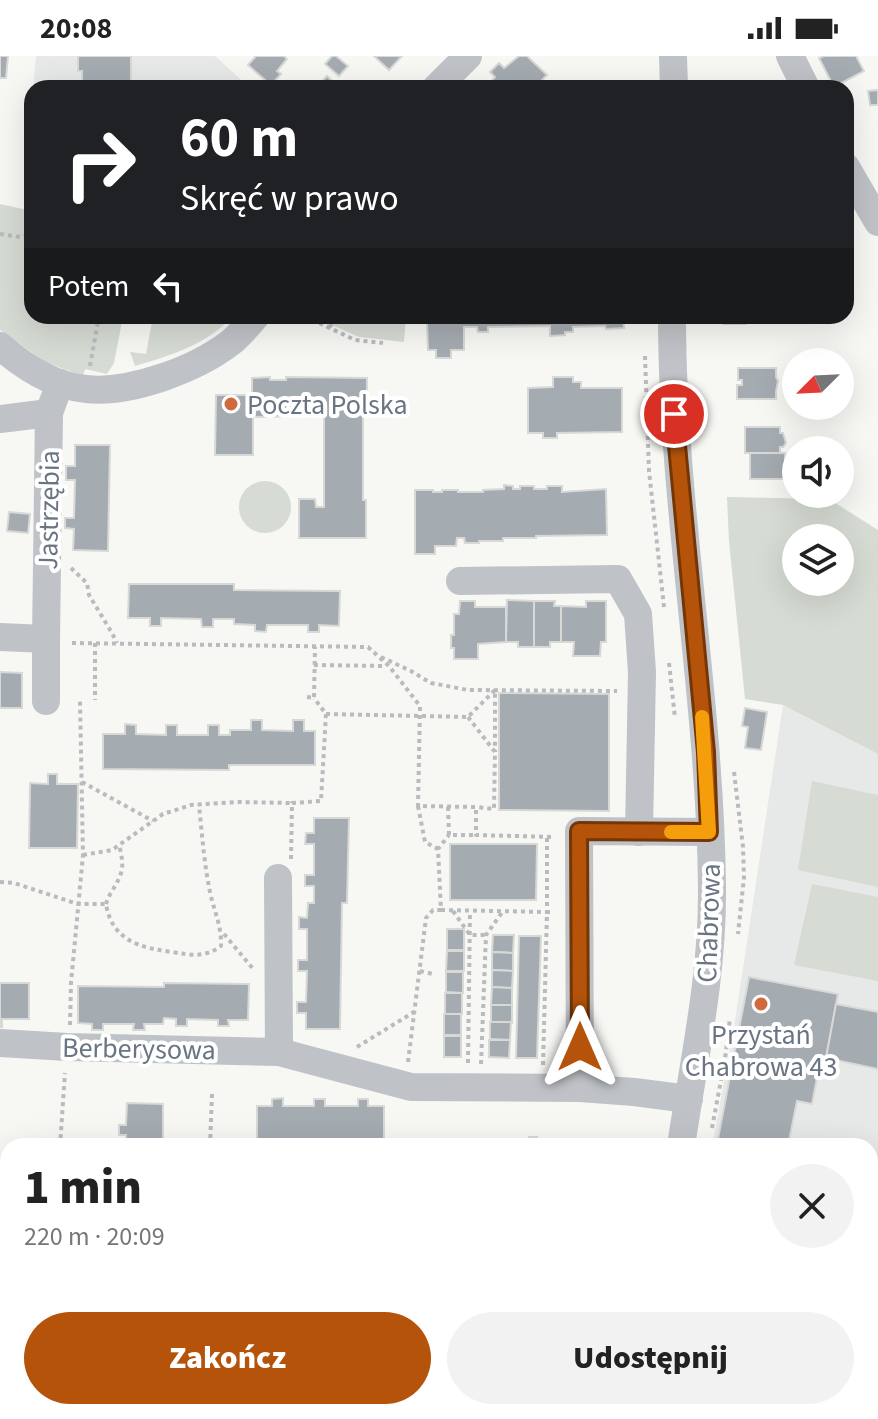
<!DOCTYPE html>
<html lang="pl">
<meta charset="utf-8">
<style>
:root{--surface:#fff;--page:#f2f2f2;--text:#222;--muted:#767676;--accent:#b45309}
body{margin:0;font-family:"Source Sans 3",sans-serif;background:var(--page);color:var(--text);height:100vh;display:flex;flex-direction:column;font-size:30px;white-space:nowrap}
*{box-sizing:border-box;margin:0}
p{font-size:26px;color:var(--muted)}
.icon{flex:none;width:44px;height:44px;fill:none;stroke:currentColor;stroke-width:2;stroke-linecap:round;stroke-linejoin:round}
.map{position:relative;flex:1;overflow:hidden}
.panel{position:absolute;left:0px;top:1082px;width:878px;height:282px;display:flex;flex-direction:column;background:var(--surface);border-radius:24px 24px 0 0;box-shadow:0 8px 32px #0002}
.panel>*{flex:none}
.top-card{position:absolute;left:24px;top:24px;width:830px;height:244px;border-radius:24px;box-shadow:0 8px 32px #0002;background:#202124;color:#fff;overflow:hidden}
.needle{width:52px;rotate:246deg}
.controls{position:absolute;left:782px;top:292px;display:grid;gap:16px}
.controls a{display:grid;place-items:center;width:72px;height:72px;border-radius:50%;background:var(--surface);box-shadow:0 8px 32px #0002;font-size:40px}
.pin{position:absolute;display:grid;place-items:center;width:68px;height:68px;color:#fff;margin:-34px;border:4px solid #fff;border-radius:50%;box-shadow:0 2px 8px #0007}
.me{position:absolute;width:88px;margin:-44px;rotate:0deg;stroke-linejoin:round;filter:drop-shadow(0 0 6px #0008)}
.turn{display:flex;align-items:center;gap:28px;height:168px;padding:0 24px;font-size:36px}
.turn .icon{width:104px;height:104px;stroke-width:2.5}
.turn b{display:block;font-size:56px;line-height:68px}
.then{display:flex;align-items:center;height:76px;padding:0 24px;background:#0003;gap:16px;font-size:30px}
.round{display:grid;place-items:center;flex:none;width:84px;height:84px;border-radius:42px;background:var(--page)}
.summary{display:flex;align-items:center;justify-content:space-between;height:136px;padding:0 24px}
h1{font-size:48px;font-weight:800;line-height:60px}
.action{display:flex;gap:16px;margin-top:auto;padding:16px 24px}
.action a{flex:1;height:92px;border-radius:48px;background:var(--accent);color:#fff;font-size:32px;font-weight:800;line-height:92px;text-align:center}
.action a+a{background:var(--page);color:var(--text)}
.status{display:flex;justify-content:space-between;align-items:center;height:56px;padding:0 40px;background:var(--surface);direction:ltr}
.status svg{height:22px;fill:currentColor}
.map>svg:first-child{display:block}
</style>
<div class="status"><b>20:08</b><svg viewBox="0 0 49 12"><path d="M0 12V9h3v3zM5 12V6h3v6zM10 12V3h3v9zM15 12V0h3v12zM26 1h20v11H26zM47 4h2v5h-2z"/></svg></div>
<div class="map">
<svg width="878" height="1363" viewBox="0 0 878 1363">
<rect width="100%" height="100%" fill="#f7f7f4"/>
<!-- built -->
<g fill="#e7e9e8">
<polygon points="36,0 215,0 250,32 33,32"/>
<polygon points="783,649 878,698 878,1277 870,1278 870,1090 712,1090 733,978"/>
</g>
<!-- green -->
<g fill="#d6dbd4" fill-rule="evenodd">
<polygon points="0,148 32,155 32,260 123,260 114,307 107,318 85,313 83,320 45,306 0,274"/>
<path d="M153,260H173L196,264L197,260H232C209,288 169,300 135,310L130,296L146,298Z"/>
<polygon points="312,260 406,260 404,286 359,281"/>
<circle cx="265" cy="451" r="26"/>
<path d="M727,441L829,443L878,474V698L783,649L745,643L729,485ZM840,482V526H796V482Z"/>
<polygon points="812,725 878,739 878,831 798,814"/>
<polygon points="812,828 878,841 878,925 794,909"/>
<polygon points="878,1277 878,1363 651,1363 653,1356 870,1356 870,1278"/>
</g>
<!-- building -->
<g fill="#a4abb1" stroke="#d8d9d7" stroke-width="2">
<polygon points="0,0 8,0 6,22 0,22"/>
<polygon points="78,0 131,0 131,32 82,32 82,15 78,15"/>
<polygon points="256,0 284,0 287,3 277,15 281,18 271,29 248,9"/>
<polygon points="332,0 336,0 348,10 339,20 325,8"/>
<polygon points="374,0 402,0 389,14"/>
<polygon points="519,0 527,0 547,19 537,29 533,26 527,32 493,32 489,28 495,21 490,16 499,7 504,12"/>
<polygon points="824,0 856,0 864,15 834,31 819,2"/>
<polygon points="327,20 340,32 316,32"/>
<polygon points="878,34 878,49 870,49 868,35"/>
<polygon points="431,260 623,260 624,272 606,273 605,270 573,271 573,276 565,276 565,279 550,280 550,270 488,271 488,276 478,276 477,271 464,271 464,294 451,294 451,302 436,302 436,294 428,294 427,267 431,267"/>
<polygon points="723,260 764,260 764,265 745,265 745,268 723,268"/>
<polygon points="738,312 776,312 776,321 778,325 776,335 776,343 737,343 737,329 742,329 742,324 738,324"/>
<polygon points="270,321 270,324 286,324 286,321 367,322 367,359 363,359 363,444 366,444 366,482 299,482 299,443 315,443 316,451 324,451 324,352 313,352 313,360 253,361 253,399 215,399 216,339 252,339 252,322"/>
<polygon points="553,321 573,321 573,326 581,326 581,332 622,332 622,376 557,377 557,382 543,382 543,377 528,377 528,332 553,331"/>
<polygon points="745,371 780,371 780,377 783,377 786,387 783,391 780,391 780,397 745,397"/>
<polygon points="75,389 110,389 108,495 73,494 74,473 65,472 65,462 74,462 75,424 66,424 66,410 75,410"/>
<polygon points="750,397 785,397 785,403 788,403 791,408 790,413 788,417 785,417 784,423 750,423"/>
<polygon points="504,429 513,430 513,433 520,433 520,430 534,430 534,433 547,433 547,430 562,430 562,436 606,433 607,479 536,480 536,482 503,482 503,485 479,485 479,487 465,487 464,482 457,482 456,490 435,490 435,498 415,498 415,434 433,434 433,436 442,436 442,434 458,434 458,436 483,436 483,434 504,433"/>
<polygon points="9,456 30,458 28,477 7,475"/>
<polygon points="129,528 234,528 234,534 340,535 339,570 319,569 319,576 308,576 308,569 267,569 266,576 255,575 255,569 234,568 234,563 213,563 213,571 202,571 201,563 161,562 161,570 150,570 150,562 128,562"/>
<polygon points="507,544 534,545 534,591 518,591 518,586 506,586"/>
<polygon points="460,545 475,545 475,551 506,551 506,586 478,588 478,603 454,603 454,592 451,592 451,579 454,579 454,558 459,558"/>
<polygon points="534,545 555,545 554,550 561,550 561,586 550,586 550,591 534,591"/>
<polygon points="586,545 606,545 606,586 601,586 600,600 573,600 574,586 561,586 561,550 586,551"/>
<polygon points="0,616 22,617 22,652 0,652"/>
<polygon points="499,637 609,638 609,755 499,754"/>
<polygon points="745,652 767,656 761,694 745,692 748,671 742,670"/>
<polygon points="251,664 262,664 262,674 293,675 293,664 304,664 304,675 315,675 315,709 229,709 229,714 103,713 103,678 125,678 125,668 136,669 136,678 166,679 166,669 177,669 177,679 208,679 208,669 219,669 219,679 230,679 230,674 251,674"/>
<polygon points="48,718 57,718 57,728 78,728 77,792 29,792 30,727 48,728"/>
<polygon points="314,762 349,762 347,847 342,847 340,973 306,973 306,957 297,957 297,946 306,946 307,915 298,915 298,904 307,904 307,873 299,873 299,861 307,862 308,847 314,847 314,830 305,830 305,819 314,819 314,788 305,788 306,777 314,777"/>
<polygon points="450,788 537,788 536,844 450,844"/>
<rect x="447" y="873" width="17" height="21"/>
<polygon points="493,879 514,879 513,897 492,896"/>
<polygon points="519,880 541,880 537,1002 516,1002"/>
<polygon points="447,895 464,895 464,915 446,915"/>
<polygon points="492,896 513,897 513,915 492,914"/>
<polygon points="492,914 513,915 512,932 492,931"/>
<polygon points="446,916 463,916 463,937 446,936"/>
<polygon points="749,921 838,938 826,1002 821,1001 812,1048 797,1045 788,1090 730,1090 717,1088"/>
<polygon points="0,927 29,927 29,963 2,963 2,971 0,971"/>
<polygon points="164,927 249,928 248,964 228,964 229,970 218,970 218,964 187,963 187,970 176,970 176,963 164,962 163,968 144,968 145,974 133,974 134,968 103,968 103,974 92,974 92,968 78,967 78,930 164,931"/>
<polygon points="492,931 512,932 512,949 491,949"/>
<rect x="445" y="937" width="17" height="21"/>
<polygon points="836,948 878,956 878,1013 826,1002"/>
<polygon points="491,949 512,949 512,967 491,966"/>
<rect x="444" y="958" width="17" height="21"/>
<polygon points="490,966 511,966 510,984 490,983"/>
<rect x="444" y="980" width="17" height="21"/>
<polygon points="489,984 510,984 509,1002 489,1001"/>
<polygon points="283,1042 283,1050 314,1050 314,1043 325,1043 325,1050 358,1050 358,1043 368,1043 368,1050 384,1050 384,1087 257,1086 257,1050 272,1050 272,1043"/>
<polygon points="127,1047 163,1048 163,1090 126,1090 126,1079 119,1079 119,1069 126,1069"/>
<polygon points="529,1081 537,1081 537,1089 577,1090 444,1090 444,1088 529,1089"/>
<rect x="0" y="1115" width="8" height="106"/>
<polygon points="878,1137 878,1237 870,1236 872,1173 870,1173 870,1143 877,1144"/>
<rect x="140" y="1356" width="37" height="7"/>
<polygon points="243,1356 251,1356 251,1360 284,1361 284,1356 293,1356 293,1361 326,1361 326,1356 335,1356 335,1361 358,1361 358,1363 230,1363 230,1360 243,1360"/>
<polygon points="508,1356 553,1356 552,1363 508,1363"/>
<polygon points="553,1356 567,1356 567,1363 552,1363"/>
</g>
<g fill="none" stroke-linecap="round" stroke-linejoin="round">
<!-- path -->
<g stroke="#b9bbbe" stroke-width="4" stroke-dasharray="4 4" stroke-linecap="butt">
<polyline points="0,178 20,181 32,178"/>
<polyline points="305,260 355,284 383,287"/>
<polyline points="329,271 343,260"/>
<polyline points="645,300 649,415 664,551"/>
<polyline points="90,310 99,260"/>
<polyline points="71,512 87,527 89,539 112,577 117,587"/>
<polyline points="72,587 368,591 389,610 420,650 418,750 476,751 476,779 554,781"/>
<polyline points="95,587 95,644"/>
<polyline points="381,601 411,615 431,627 468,634 617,635"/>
<polyline points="669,607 675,662"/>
<polyline points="314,609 386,610"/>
<polyline points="307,641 314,642 315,591"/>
<polyline points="326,658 468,661 495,634 495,696"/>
<polyline points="468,661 495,696 494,753 477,751"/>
<polyline points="734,716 743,791 744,821 738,878"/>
<polyline points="82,726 153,765"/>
<polyline points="418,750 425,786 438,793"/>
<polyline points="448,751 449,779 476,779"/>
<polyline points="83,799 112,794 163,758 191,749 237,746 292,747"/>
<polyline points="291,803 292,747 321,745 326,658 314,642"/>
<path d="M0,826L14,827L78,848H106C112,885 141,892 172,896C191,899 205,902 221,890C222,871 214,855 210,836C204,807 202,778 199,749"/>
<path d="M106,848C109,837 118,828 121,817C124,807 121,798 119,788"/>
<polyline points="441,854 547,856 547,781"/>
<polyline points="453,855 470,879 486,879"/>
<polyline points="224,878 254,914"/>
<polyline points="420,915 433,918"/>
<polyline points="70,969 71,927 83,799 80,644"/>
<polyline points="357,991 414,956"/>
<polyline points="408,1006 426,862 433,854 441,854 438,793 449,779"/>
<polyline points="468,1007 470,856"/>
<polyline points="481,1008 486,879 503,855"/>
<polyline points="543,1009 547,856 553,856"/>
<polyline points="712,1072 725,1003 730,962"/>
<polyline points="60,1090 65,1017"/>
<polyline points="210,1090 212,1038"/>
<polyline points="870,1288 878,1287"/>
<polyline points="870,1340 878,1336"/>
<polyline points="830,1363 843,1356"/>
<polyline points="873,1363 878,1339"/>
</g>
<!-- minor -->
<g stroke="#bfc2c6" stroke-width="28">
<polyline points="673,0 674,32"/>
<polyline points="790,0 806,32"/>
<polyline points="436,32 468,0"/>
<polyline points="846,111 878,166"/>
<path d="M672,260C672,451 710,640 712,831C713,919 694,1003 681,1090"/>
<path d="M0,290C24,311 54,330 86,333C130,338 196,313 230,287C240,279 248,269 256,260"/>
<polyline points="0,363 49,357"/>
<polyline points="460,525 618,523 638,558 642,616 639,776"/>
<polyline points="0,581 46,583 49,357 60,327"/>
<polyline points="46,645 46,583"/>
<polyline points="278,822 279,996 411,1031 580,1032 634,1036 689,1043"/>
<polyline points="0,987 67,991 279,996"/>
<polyline points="580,1032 579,775 709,776"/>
<polyline points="0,1309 8,1309"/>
<polyline points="412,1356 412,1363"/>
<polyline points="53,1363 53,1356"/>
<polyline points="632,1363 634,1356"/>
</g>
</g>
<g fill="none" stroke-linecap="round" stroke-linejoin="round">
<!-- route casing -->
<g stroke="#753606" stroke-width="20">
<polyline id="route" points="580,991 579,775 709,776 706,696 674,358"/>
</g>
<!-- route -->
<use href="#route" stroke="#b45309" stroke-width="14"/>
<!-- slow -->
<polyline stroke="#f59e0b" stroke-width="14" points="671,776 709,776 702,661"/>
</g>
<!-- markers -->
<g fill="#d0693b" stroke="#fff" stroke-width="3">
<circle cx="231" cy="348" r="8"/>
<circle cx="761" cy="948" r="8"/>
</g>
<g text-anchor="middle" stroke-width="8" stroke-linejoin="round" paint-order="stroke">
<!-- poi labels -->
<g font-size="28" fill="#697582" stroke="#fff" text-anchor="start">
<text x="247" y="358">Poczta Polska</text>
<text x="761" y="988" text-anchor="middle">Przystań<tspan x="761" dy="32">Chabrowa 43</tspan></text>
</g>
<!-- street labels -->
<g font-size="28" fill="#697582" stroke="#fff">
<text transform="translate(48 454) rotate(-89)" y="10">Jastrzębia</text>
<text transform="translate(708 867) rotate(-88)" y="10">Chabrowa</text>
<text transform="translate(139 992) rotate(1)" y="10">Berberysowa</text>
</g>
</g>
</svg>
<div class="controls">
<a><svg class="needle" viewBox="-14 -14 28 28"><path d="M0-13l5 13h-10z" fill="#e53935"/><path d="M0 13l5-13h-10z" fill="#767676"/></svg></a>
<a><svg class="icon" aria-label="sound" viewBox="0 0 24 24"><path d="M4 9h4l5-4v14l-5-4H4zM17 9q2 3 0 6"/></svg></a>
<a><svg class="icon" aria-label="layers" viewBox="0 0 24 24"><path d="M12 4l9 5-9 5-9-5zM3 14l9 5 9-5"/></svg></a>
</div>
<div class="pin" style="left:674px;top:358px;background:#d93025"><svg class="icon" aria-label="arrive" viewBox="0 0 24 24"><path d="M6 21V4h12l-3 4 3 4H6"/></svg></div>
<svg class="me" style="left:580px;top:991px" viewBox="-20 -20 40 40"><path d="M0-17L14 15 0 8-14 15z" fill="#b45309" stroke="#fff" stroke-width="4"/></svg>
<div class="top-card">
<div class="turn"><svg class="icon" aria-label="right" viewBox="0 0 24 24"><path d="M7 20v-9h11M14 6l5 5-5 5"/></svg><div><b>60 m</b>Skręć w prawo</div></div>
<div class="then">Potem<svg class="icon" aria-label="left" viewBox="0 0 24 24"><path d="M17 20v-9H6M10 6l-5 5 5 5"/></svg></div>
</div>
<section class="panel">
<div class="summary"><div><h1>1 min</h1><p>220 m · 20:09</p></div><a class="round"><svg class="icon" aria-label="close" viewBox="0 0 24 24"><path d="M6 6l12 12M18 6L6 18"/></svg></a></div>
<div class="action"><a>Zakończ</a><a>Udostępnij</a></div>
</section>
</div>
